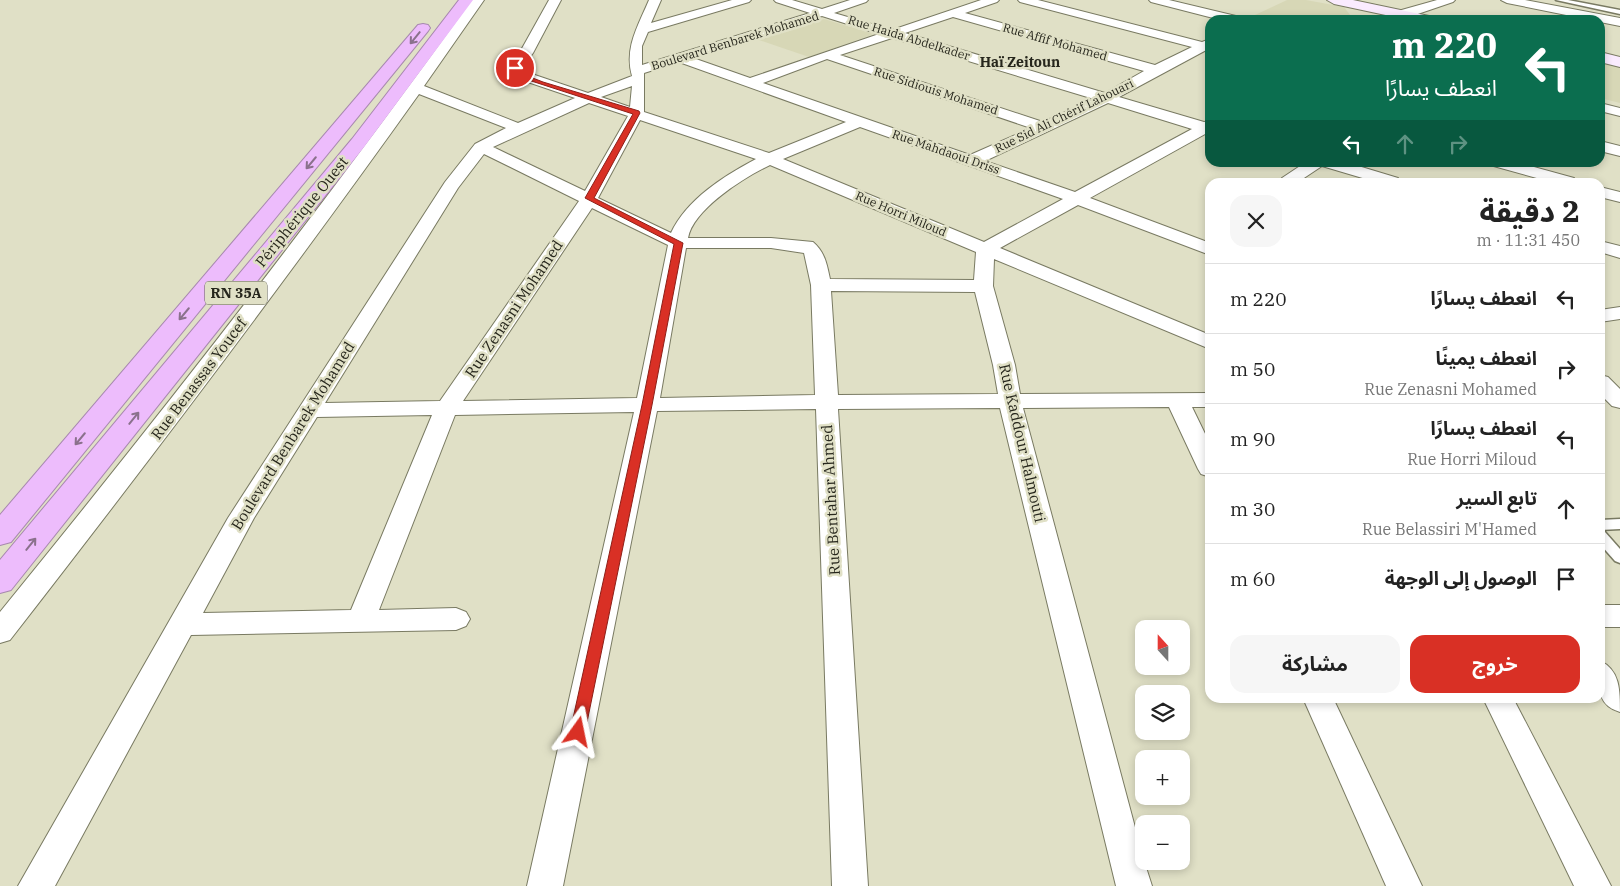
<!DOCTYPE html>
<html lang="ar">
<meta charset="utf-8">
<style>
:root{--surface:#fff;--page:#f6f6f6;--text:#222;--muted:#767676;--line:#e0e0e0;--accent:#d93025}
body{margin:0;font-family:"IBM Plex Serif","Noto Sans Arabic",serif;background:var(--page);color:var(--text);direction:rtl;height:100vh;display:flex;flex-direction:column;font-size:19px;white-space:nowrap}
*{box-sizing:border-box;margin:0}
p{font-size:16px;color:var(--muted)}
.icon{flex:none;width:28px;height:28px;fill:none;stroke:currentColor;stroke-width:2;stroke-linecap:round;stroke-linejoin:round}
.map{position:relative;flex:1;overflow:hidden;direction:ltr}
.drawer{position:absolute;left:1205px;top:178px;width:400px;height:525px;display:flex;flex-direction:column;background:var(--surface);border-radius:15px;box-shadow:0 2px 8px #0003;direction:rtl}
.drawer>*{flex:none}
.guide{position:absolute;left:1205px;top:15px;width:400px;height:152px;border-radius:15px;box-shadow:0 2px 8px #0003;direction:rtl;background:#0b6e4f;color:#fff;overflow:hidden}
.needle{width:32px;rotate:339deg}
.fabs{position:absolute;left:1135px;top:620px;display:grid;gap:10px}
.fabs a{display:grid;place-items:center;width:55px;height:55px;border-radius:10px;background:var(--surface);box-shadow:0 2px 8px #0003;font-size:25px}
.pin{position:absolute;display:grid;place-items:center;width:42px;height:42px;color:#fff;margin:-21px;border:2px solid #fff;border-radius:50%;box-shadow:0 1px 5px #0007}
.me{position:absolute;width:55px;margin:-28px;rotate:12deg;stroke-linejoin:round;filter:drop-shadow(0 0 4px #0008)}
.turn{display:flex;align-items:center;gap:18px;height:105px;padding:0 25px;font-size:22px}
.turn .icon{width:65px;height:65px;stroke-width:2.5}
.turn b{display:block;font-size:35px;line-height:42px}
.lanes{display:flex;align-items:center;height:48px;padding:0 25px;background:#0003;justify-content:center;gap:25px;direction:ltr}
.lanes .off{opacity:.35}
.round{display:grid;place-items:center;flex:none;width:52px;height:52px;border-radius:15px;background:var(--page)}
.headline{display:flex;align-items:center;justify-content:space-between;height:85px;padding:0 25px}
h1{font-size:30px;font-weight:700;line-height:38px}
.primary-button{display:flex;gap:10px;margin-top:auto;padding:10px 25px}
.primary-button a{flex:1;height:58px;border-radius:15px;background:var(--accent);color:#fff;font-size:20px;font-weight:700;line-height:58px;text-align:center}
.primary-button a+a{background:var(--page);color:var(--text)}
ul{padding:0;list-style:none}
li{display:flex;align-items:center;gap:15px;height:70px;padding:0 25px;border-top:1px solid var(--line)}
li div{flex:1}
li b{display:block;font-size:19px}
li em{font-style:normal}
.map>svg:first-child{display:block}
</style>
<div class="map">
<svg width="1620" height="886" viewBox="0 0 1620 886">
<rect width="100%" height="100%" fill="#e0e0c6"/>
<!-- built -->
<g fill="#d7d7b6">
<polygon points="1287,0 1306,0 1344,7 1354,20 1274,20 1255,15"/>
<polygon points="824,19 874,34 809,57 759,40"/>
<polygon points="1600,63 1620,67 1620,103 1600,98"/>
</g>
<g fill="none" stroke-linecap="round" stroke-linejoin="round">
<!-- lane casing -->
<g stroke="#797a62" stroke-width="3">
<g id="lane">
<polygon points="1556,0 1568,0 1620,10 1620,14"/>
<polygon points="1620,519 1620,529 1600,530 1600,520"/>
<polygon points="1600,530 1605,532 1620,549 1620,563 1615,561 1600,544"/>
</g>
</g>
<!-- street casing -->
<g stroke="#797a62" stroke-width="2">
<g id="street">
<path d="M472,0H484L424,86L518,123L575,98L513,77L508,68L520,52L549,0H561L533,53L522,68L523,71L588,93L632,76C624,48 638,26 649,0H661L651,23L732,0H751L749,2L648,32L642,46V65L810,13L776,2L774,0H792L822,9L850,0H868L866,2L834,13L892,30L981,0H999L997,2L965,13L1155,65L1192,47L1020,2L1018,0H1038L1202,42L1210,39V48L1119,97L1204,122L1210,121V134L1207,133L1090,198L1210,243V255L1078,205L1000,248L1210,335V349L994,259L993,286L1015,365L1020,394L1210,393V407H1192L1210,444V477L1201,474L1198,469L1169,407L1023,408L1144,861L1152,886H1116L1000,408L838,409L868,886H832L816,409L657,411L563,886H527L634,412L455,415L379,610L456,608L466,612L470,619L466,626L456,630L191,635L55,886H18L228,518L445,182L475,144L506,128L419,94C287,279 150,460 10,640L0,643V612C163,412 321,209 472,0ZM822,16L879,34L750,78L693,58ZM953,17L1144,71L1105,93L905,33ZM892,38L1094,99L1043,122L840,55ZM827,59L1031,128L970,155L763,83ZM679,62L846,122L769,153L644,112V73ZM632,86L630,107L601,97ZM589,103L628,116L585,191L493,147ZM1108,103L1192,129L1075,192L985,161ZM640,120L756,159C724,176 687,199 671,233L598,198ZM860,127L1063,199L984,242L783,159ZM484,154L579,201L440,401L325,403L458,188ZM770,165L976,252L974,280L830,279C827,265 825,252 813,242L771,238H688C693,209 745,177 770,165ZM592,208L668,245L637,398L463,401ZM686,248H771L804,253L811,285L815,395L660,398ZM831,291L975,292L993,365L998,394L838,395ZM432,415L351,610L203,613L254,518L317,417Z"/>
<polygon points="1149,0 1169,0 1240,17 1242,20 1221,20 1151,2"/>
<polygon points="1437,0 1455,0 1453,2 1400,20 1385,20 1398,11"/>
<polygon points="1501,0 1525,0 1620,18 1620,26 1600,22 1600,20 1591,20 1507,3"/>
<polygon points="1600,103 1620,108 1620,116 1600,111"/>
<polygon points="1600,141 1620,146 1620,156 1600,151"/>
<polygon points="1306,162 1345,162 1398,178 1400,182 1376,182 1322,166 1298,182 1280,182 1282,178"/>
<polygon points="1488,162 1516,162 1574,178 1576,182 1551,182 1490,165"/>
<polygon points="1600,187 1620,192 1620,202 1600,197"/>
<polygon points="1600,241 1620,246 1620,258 1600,252"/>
<polygon points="1620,307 1620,319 1600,322 1600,310"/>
<polygon points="1600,375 1608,377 1620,389 1620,408 1612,406 1600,394"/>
<rect x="1600" y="605" width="20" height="22"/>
<path d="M1600,661C1620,670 1620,690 1620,712C1594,704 1600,684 1600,661Z"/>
<polygon points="1303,698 1333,698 1422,886 1386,886"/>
<polygon points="1483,698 1513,698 1611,886 1574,886"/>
</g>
</g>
<!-- secondary casing -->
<g stroke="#797a62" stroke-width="2">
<g id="secondary">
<polygon points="1327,0 1353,0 1429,16 1436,20 1409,20 1334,4"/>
<polygon points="1600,52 1620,57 1620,67 1600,62"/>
</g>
</g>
<!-- highway casing -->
<g stroke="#a788ae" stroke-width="2">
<g id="highway">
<polygon points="459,0 473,0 364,147 11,590 0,593 0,560 352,139"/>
<polygon points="423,24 428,25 430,28 428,31 11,542 0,545 0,515 418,25"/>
</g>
</g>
<!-- lane -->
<use href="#lane" fill="#fff" fill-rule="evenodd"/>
<!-- street -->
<use href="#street" fill="#fff" fill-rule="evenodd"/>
<!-- secondary -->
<use href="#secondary" fill="#faebfe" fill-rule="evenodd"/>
<!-- highway -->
<use href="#highway" fill="#edbcfc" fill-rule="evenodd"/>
</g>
<!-- one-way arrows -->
<defs><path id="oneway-shaft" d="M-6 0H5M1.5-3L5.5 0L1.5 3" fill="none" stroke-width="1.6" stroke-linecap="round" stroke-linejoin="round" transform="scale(1.25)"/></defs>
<g stroke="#8a718c">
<use href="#oneway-shaft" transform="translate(415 38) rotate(129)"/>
<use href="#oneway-shaft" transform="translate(311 163) rotate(130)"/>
<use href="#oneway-shaft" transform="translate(184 314) rotate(130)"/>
<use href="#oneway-shaft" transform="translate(134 418) rotate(-51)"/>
<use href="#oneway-shaft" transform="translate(80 439) rotate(130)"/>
<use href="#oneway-shaft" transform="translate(31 544) rotate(-51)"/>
</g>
<!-- route -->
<polygon fill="#d93025" stroke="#8d1f18" points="515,66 520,73 543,82 639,111 640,113 594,198 683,243 652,405 585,732 583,737 578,738 572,737 570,732 642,405 674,244 585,198 633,114 516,76 512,68"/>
<g text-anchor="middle" stroke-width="5" stroke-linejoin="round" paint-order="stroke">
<!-- far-street labels -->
<g font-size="12" fill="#26261c" stroke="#e0e0c6">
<text transform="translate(909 38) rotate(17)" y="4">Rue Haida Abdelkader</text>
<text transform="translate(735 41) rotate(-17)" y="4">Boulevard Benbarek Mohamed</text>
<text transform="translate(1055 42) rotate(16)" y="4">Rue Affif Mohamed</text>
<text transform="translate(936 91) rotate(18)" y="4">Rue Sidiouis Mohamed</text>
<text transform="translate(1064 116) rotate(-26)" y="4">Rue Sid Ali Chérif Lahouari</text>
<text transform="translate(946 152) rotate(19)" y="4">Rue Mahdaoui Driss</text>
<text transform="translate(901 214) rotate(23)" y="4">Rue Horri Miloud</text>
</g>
<!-- far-neighbourhood labels -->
<g font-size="14" font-weight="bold" fill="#26261c" stroke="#e0e0c6">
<text x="1020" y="67">Haï Zeitoun</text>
</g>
<!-- shield labels -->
<rect fill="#e0e0c6" stroke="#5e5e4f" stroke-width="1" x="205" y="281.5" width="62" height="23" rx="4"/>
<g font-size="14" font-weight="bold" fill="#26261c">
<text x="236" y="298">RN 35A</text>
</g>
<!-- street labels -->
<g font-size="15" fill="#26261c" stroke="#e0e0c6">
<text transform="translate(302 212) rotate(-51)" y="5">Périphérique Ouest</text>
<text transform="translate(514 309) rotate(-56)" y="5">Rue Zenasni Mohamed</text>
<text transform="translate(199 379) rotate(-53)" y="5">Rue Benassas Youcef</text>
<text transform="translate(293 436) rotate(-58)" y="5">Boulevard Benbarek Mohamed</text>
<text transform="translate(1022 443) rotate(77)" y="5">Rue Kaddour Halmouti</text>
<text transform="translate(831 500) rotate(-93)" y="5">Rue Bentahar Ahmed</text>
</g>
</g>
</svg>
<div class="fabs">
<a><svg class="needle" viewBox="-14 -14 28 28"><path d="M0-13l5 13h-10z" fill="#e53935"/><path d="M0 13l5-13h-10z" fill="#767676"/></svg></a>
<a><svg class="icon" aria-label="layers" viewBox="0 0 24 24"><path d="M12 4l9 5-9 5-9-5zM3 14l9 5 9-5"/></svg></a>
<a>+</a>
<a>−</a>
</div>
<div class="pin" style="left:515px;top:68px;background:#d93025"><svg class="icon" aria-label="arrive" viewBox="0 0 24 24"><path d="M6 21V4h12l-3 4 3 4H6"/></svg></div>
<svg class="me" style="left:578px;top:732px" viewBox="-20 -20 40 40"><path d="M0-17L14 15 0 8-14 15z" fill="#d93025" stroke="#fff" stroke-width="4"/></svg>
<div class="guide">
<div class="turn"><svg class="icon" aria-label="left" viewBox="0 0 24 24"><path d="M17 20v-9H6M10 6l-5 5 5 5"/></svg><div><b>220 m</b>انعطف يسارًا</div></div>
<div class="lanes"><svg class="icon" aria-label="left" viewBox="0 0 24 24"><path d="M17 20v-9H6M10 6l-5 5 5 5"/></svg><svg class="icon off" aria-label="ahead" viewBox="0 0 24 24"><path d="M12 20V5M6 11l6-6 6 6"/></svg><svg class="icon off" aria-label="right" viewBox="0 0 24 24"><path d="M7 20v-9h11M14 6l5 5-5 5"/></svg></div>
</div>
<section class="drawer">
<div class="headline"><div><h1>2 دقيقة</h1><p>450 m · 11:31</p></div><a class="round"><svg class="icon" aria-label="close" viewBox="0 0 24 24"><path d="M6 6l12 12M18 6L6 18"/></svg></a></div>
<ul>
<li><svg class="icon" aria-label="left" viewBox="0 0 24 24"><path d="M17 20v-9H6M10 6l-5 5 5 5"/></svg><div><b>انعطف يسارًا</b></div><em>220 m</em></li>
<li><svg class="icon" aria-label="right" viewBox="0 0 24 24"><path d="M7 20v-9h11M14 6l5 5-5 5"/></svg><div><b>انعطف يمينًا</b><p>Rue Zenasni Mohamed</p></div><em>50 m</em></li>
<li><svg class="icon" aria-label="left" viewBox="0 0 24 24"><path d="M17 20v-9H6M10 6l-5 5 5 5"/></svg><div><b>انعطف يسارًا</b><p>Rue Horri Miloud</p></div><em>90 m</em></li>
<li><svg class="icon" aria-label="ahead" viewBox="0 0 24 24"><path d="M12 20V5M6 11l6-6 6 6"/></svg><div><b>تابع السير</b><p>Rue Belassiri M'Hamed</p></div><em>30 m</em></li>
<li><svg class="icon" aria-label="arrive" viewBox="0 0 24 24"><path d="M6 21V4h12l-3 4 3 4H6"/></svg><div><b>الوصول إلى الوجهة</b></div><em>60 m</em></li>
</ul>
<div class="primary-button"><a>خروج</a><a>مشاركة</a></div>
</section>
</div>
